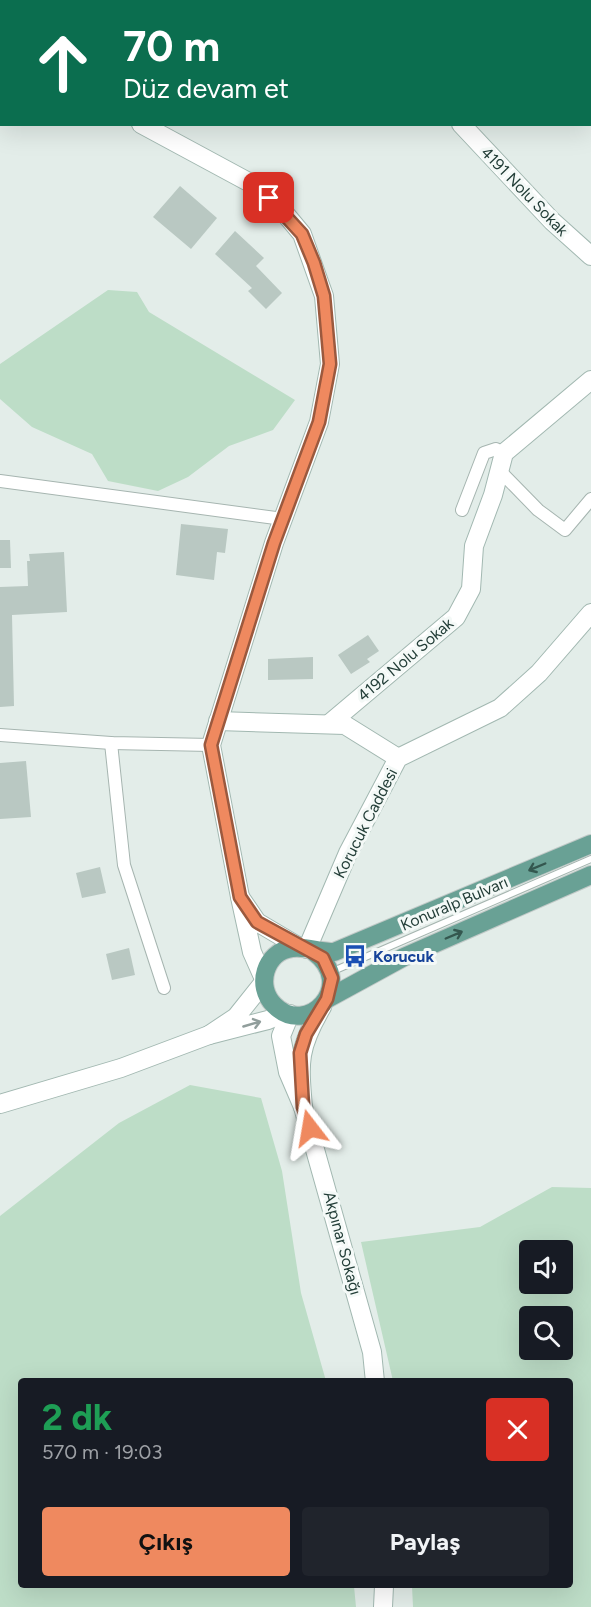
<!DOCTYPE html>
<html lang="tr">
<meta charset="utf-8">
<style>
:root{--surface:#171b24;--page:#20242c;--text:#f1f3f6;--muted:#9ea1a6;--accent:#ef895f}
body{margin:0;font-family:Figtree,sans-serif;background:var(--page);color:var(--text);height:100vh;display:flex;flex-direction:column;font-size:22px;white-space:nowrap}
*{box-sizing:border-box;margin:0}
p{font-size:20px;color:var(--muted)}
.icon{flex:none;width:33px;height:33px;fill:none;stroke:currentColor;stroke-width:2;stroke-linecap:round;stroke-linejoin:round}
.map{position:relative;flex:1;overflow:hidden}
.details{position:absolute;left:18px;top:1378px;width:555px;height:210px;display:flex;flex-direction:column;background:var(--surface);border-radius:6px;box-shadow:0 6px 24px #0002}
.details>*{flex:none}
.guide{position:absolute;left:0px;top:0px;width:591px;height:126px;box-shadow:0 6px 24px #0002;background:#0b6e4f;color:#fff;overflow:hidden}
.tools{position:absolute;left:519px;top:1240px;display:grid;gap:12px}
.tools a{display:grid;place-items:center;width:54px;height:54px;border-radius:6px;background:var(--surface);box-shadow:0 6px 24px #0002;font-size:30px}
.pin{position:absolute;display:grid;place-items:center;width:51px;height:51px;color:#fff;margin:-26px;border-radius:12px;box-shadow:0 3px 9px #0006}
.me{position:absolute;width:66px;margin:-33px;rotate:346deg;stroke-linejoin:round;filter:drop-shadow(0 0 4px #0008)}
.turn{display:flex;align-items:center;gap:21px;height:126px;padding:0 24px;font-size:27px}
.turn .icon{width:78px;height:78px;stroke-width:2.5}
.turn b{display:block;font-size:42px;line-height:51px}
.round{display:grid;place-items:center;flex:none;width:63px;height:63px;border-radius:6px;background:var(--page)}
.overview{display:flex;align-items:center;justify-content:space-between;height:102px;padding:0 24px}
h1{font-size:36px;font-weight:700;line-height:45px;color:#1e9e55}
.primary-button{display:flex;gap:12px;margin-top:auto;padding:12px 24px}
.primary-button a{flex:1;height:69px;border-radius:6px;background:var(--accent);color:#111;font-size:24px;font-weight:700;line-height:69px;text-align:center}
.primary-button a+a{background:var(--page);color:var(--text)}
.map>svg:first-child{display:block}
</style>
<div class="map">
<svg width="591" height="1607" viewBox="0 0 591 1607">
<rect width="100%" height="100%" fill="#e3ede9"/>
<!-- green -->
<g fill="#bdddc7" fill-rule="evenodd">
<polygon points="108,290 137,292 149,312 295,400 273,430 229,446 188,477 158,491 108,481 92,454 32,427 0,399 0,364"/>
<polygon points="190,1085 261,1098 282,1171 301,1293 326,1381 21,1382 21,1586 354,1586 356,1607 0,1607 0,1216 119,1123"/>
<path d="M552,1187L591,1188V1607H413L412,1586H570V1382L393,1381L361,1242L480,1227ZM530,1251H562V1284H530ZM530,1317H562V1350H530Z"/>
</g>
<!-- building -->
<g fill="#b9c8c2">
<polygon points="180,186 217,218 191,249 153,217"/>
<polygon points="235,231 264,258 256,266 282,293 266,309 248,291 252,288 215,254"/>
<polygon points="181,524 228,529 225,553 217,552 214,580 176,575"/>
<polygon points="0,540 10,540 11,568 0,568"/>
<polygon points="64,552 67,612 12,615 14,706 0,707 0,587 28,586 27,561 30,561 29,554"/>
<polygon points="368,635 379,651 367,659 370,662 351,674 338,655"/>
<polygon points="313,657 313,679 268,680 268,659"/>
<polygon points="26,761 31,817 0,819 0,763"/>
<polygon points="100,867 106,893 82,898 76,873"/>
<polygon points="129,948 135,975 112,980 106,954"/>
</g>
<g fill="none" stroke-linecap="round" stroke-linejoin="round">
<!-- lane casing -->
<g stroke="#a6b5b0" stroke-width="8">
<polyline id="lane" points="331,972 591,859"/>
</g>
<!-- street casing -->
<g stroke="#a6b5b0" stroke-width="14">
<g id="street">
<polyline points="499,470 538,510 565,530 591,499"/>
<polyline points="0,481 283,519"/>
<polyline points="462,510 484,453 496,449 504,453"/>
<polyline points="0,735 111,743 211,745"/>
<polyline points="111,743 124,865 164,988"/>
</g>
</g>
<!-- secondary casing -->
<g stroke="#a2b8b1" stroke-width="20">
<g id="secondary">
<polyline points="40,0 41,2"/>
<polyline points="289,0 290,2"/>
<polyline points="0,20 2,22"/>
<polyline points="141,124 256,186 282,210 302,234 324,296 330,364 319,422 274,543 211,745 240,897"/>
<polyline points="461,124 552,221 591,256"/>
<polyline points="218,721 345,725 398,758"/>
<polyline points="329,724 456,617 471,589 474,546 493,495 504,453 591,380"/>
<polyline points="307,949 348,853 398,758 500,708 539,673 591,613"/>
<polyline points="264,979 252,952 240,897 257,922 301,948"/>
<polyline points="264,982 236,1017 209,1035 268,1020 285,1013"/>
<path d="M290,1014L281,1036L288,1072L303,1107C299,1061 298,1048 322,1007"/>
<polyline points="0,1104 121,1068 209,1035"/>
<polyline points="303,1107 372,1352 375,1382"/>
<polyline points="383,1607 384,1586"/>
</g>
</g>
<!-- primary casing -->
<g stroke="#c1c9c7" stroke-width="20">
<g id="primary">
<path d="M314,952C358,985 307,1039 274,1005C255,986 265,952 292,948C305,946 320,952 334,952L591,844"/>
<polyline points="327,999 404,957 591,875"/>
</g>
</g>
<!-- lane -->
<use href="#lane" stroke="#fff" stroke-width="6"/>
<!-- street -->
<use href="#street" stroke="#fff" stroke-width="12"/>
<!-- secondary -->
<use href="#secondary" stroke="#fff" stroke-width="18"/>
<!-- primary -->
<use href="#primary" stroke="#69a195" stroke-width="18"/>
</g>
<!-- one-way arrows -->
<defs><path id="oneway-shaft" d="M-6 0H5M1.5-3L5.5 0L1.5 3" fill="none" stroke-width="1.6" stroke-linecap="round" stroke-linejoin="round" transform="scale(1.5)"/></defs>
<g stroke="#34574f">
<use href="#oneway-shaft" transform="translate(537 867) rotate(157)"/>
<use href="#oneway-shaft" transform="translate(454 935) rotate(-23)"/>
</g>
<use stroke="#919e9c" href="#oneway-shaft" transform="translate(252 1024) rotate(-16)"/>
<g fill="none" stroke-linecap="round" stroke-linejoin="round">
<!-- route casing -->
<g stroke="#9b593e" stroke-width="15">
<polyline id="route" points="269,198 302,234 314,263 324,296 330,364 319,422 274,543 211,745 240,897 257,922 323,958 332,978 327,999 306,1034 300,1053 303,1107 310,1128"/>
</g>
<!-- route -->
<use href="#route" stroke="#ef895f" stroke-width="10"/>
</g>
<!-- icons -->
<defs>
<g id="bus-bare" transform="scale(1.8)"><path d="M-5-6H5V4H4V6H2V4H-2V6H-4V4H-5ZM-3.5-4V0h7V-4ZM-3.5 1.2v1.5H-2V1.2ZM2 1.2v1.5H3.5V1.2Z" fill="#1a4fb4" stroke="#f4f9f7" stroke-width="2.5" paint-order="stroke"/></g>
</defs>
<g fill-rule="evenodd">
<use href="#bus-bare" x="355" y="956"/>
</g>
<g text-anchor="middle" stroke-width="6" stroke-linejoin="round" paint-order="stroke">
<!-- street labels -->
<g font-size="16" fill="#233e38" stroke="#f4f9f7">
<text transform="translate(525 191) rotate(46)" y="6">4191 Nolu Sokak</text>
<text transform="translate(405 659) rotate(-40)" y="6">4192 Nolu Sokak</text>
<text transform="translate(365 823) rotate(-63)" y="6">Korucuk Caddesi</text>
<text transform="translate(454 903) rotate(-23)" y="6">Konuralp Bulvarı</text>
<text transform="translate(343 1243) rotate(75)" y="6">Akpınar Sokağı</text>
</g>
<!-- transit labels -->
<g font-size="16" font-weight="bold" fill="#164399" stroke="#f4f9f7" text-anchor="start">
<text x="373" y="962">Korucuk</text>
</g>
</g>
</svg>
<div class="tools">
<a><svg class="icon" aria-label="sound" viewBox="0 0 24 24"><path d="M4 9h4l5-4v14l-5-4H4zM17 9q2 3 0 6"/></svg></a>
<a><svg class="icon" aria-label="search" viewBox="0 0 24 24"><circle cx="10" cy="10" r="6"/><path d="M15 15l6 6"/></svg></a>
</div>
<div class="pin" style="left:269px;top:198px;background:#d93025"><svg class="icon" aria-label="arrive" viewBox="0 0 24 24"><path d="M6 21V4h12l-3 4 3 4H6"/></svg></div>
<svg class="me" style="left:310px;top:1128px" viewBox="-20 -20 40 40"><path d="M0-17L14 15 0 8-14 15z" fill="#ef895f" stroke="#fff" stroke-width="4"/></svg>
<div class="guide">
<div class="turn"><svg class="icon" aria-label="ahead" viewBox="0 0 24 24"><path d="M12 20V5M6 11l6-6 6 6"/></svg><div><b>70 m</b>Düz devam et</div></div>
</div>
<section class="details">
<div class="overview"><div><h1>2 dk</h1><p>570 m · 19:03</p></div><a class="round" style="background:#d93025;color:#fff"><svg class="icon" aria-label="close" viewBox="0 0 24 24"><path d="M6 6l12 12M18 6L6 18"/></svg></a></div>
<div class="primary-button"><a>Çıkış</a><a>Paylaş</a></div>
</section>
</div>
